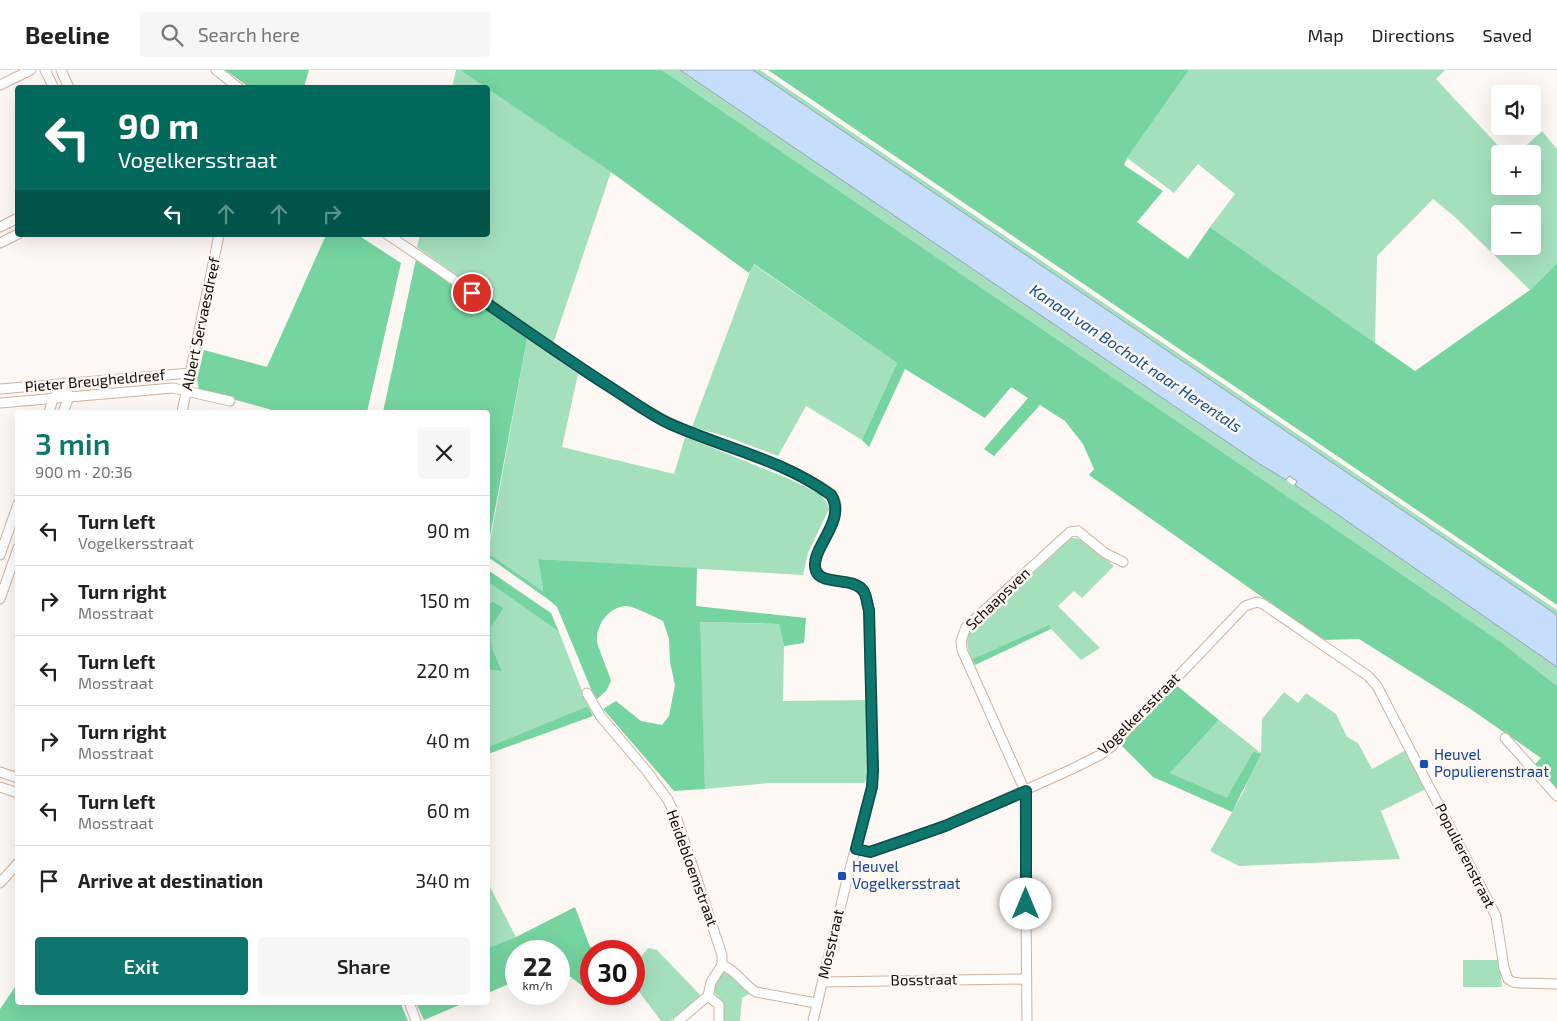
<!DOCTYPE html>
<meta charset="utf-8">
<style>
:root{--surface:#fff;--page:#f6f6f6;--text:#222;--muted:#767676;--line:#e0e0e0;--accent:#0f766e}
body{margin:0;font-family:"Exo 2",sans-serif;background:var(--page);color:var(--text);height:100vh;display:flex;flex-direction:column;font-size:19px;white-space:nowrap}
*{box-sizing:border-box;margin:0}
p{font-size:16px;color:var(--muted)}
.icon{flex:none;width:28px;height:28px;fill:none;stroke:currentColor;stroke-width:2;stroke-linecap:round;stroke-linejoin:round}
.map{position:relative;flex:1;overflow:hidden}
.drawer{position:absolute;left:15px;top:340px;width:475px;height:595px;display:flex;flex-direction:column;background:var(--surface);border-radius:5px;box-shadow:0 5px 20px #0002}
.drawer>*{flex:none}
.top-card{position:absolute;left:15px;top:15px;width:475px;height:152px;border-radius:5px;box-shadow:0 5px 20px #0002;background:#00695c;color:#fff;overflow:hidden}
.buttons{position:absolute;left:1491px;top:15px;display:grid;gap:10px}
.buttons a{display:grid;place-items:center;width:50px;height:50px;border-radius:5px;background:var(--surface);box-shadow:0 5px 20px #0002;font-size:25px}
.speed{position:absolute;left:505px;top:870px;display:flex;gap:10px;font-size:25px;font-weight:700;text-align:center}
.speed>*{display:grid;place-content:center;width:65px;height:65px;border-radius:50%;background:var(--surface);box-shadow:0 5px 20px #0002;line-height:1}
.speed small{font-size:12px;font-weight:400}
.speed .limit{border:8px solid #d22;background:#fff;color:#111}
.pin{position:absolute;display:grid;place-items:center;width:42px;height:42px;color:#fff;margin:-21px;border:2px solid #fff;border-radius:50%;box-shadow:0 1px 5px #0007}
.me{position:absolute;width:55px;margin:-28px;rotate:0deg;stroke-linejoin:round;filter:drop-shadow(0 0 4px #0008)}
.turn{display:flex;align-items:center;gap:18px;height:105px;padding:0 20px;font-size:22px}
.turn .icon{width:65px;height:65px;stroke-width:2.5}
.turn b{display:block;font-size:35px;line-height:42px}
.lanes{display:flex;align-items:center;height:48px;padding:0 20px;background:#0003;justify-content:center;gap:25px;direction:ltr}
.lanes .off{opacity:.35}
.round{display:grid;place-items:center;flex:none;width:52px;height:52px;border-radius:5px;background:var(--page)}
.head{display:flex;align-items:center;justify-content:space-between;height:85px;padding:0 20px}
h1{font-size:30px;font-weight:600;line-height:38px;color:var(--accent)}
.primary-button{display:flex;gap:10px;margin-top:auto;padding:10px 20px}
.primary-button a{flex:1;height:58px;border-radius:5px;background:var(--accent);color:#fff;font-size:20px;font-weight:600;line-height:58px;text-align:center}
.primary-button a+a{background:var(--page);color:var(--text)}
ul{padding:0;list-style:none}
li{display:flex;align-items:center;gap:15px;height:70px;padding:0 20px;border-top:1px solid var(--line)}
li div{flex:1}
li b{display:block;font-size:19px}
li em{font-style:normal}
header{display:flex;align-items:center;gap:30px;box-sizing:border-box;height:70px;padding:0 25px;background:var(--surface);border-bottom:1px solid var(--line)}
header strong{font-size:24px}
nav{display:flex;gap:28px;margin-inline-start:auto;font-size:18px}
.search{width:350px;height:45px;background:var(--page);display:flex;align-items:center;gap:12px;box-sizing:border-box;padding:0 18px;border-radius:5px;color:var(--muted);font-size:19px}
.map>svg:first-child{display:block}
</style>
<header>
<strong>Beeline</strong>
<div class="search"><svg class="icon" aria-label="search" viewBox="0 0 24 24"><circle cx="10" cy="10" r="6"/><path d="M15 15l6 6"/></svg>Search here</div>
<nav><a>Map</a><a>Directions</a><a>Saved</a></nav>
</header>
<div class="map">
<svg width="1557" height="951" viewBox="0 0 1557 951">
<rect width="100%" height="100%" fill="#fef8f4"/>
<!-- green -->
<g fill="#a5e0bd" fill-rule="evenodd">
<polygon points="456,0 460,0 486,17 452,18"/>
<polygon points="662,0 680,0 1258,393 1286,409 1291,414 1295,415 1557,597 1557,616 1501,572"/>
<polygon points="753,0 760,0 1557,540 1557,545"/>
<path d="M1189,0H1445L1436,9L1506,84H1500V116H1532V84H1517L1542,61L1557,79V193L1530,220L1455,147L1433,129L1377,186L1375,273L1210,157L1235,124L1198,94L1174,123L1127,88ZM1500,144H1532V176H1500Z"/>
<polygon points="488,18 611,102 553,274 417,177 420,165 488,165"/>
<polygon points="753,194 897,293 862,370 806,336 778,386 728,367 692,357"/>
<polygon points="527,269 578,304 562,377 674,404 685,367 688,368 787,408 820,424 827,433 829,439 808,483 803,505 538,489 543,521 488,483"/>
<path d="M1071,468C1088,467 1101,485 1114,496L1082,528L1074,521L1058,536L1100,578L1081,590L1051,559L1050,556L972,589C968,580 965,572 969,562Z"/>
<polygon points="488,512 559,562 588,636 488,677 488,600 502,601 492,578 491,557 504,538 492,531 488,537"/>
<polygon points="699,552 779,554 784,576 783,631 869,630 869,706 864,713 769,713 705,719"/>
<polygon points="1284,622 1298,633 1306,623 1336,644 1347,667 1358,673 1372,699 1406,680 1426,719 1381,741 1400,789 1239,796 1210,781 1245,719 1253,682 1227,729 1170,703 1219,650 1261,683 1262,649"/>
<polygon points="488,813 516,867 488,878"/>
<polygon points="648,878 657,880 701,926 670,951 661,951 634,915 634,896"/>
<polygon points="1463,890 1499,890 1502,917 1463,917"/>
<polygon points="721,901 726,901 738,911 749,924 742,928 740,951 723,951 724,935 714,922 712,918"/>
</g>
<!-- forest -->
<g fill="#75d4a0">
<polygon points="225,0 309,0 304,17 249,17"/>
<polygon points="460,0 662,0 1501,572 1557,616 1557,721 1535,699 1536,693 1541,688 1469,638 1359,569 1323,570 1089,405 1094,399 1083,374 1065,351 1040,335 994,386 984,379 1028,328 1011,317 985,348 905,299 869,377 862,370 897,293 754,194 749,203 611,102"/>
<polygon points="768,0 1189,0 1127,88 1124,95 1163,121 1137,152 1188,189 1210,157 1415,301 1530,220 1557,193 1557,535"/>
<polygon points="326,165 358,165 401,193 367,342 274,342 269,339 199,320 197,309 204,280 267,297"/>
<polygon points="416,189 527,269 488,477 488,342 383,342"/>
<path d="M488,483L543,521L538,489L697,498L696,536L806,548L804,573L784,576L779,554L700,552L705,719L674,721L603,639L616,631L641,651L662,655L669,646L675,615L670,592L669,569L663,551C654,547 636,537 627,536C609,536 596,555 597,571C598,578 609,603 611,611L606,621L597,629L591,619L557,537L549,530L488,487Z"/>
<polygon points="488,500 551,543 559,562 488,512"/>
<polygon points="492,531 504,538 491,557 492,578 502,601 488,600 488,537"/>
<polygon points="1050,555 1051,559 975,595 972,589"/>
<polygon points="1176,615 1219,650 1170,703 1227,728 1253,682 1261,684 1232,742 1153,707 1120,674"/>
<polygon points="588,636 593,646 488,684 488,677"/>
<polygon points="575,837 590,877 601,877 604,881 591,881 591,923 571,907 559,902 559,881 516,881 516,911 488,923 488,878 516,867"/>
<polygon points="17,914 18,932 400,932 408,951 0,951 0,939"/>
<polygon points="416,933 464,933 424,950"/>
</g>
<!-- water -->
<polygon fill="#c6defb" stroke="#919fb1" points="680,0 753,0 1557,545 1557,597 1295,415 1297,411 1289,406 1286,410 1258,393"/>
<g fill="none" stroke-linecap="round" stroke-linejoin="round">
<!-- minor casing -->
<g stroke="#cfb29f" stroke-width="11">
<g id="minor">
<polyline points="45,0 54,18"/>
<polyline points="61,0 69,18"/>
<polyline points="216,0 239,18"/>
<polyline points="0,15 31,0"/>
<polyline points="0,157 18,148"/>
<path d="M388,165C449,205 508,249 569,290C597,309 625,329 655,345C702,372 757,382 805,408C813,413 824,417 831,424C851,445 806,485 817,502C827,517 855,505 864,522C867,527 867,535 869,541L873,701L872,717L846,814L813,951"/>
<polyline points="0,173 18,164"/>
<polyline points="0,319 191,303"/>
<polyline points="0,333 173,318 230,331"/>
<polyline points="49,342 53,329 65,313"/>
<polyline points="63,342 69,327 68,323"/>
<polyline points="182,342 219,165"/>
<polyline points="0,485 18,434"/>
<polyline points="0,529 18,478"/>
<polyline points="587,623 601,647 646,700 668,730 678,752 722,885 722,895 711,912 708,926 678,951"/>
<polyline points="1505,668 1557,726"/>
<polyline points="0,702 18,708"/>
<polyline points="0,717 18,723"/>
<polyline points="856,779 870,782 945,756 1072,699 1100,685 1112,676 1245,536 1257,532 1263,534 1368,606 1377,616 1496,846 1504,898 1508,909 1513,912 1520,913 1557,914"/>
<polyline points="0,813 18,793"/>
<path d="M722,895C736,900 743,914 756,922L816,933"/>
<polyline points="823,912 1026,909"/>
<polyline points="708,926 719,935 719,951"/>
<polyline points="409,932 416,951"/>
<polyline points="1027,951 1025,721 962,580 961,571 966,557 1070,462 1078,461 1105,483 1123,492"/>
</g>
</g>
<!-- minor -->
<use href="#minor" stroke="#fff" stroke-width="9"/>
</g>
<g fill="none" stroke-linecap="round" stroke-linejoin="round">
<!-- route casing -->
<g stroke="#0a4d48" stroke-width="12">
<path id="route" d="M472,223C518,255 563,287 610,317C629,329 648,343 668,353C723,378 782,389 831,425C848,452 808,479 816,501C822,516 855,506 864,522C867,527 867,535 869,540L873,701L872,717L856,779L870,782L908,769L945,756L1026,721V834"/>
</g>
<!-- route -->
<use href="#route" stroke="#0f766e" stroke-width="9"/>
</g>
<!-- markers -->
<g fill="#1a4fb4" stroke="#fef8f4" stroke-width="2">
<rect x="1419" y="689" width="10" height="10" rx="2.5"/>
<rect x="837" y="801" width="10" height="10" rx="2.5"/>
</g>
<g text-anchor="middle" stroke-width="5" stroke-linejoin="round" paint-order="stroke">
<!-- street labels -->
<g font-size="15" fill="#150b05" stroke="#fef8f4">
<text transform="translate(201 254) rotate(-78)" y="5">Albert Servaesdreef</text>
<text transform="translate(95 311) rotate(-5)" y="5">Pieter Breugheldreef</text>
<text transform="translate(998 529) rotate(-44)" y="5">Schaapsven</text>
<text transform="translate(1139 644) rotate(-45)" y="5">Vogelkersstraat</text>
<text transform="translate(1465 786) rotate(63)" y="5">Populierenstraat</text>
<text transform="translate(692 798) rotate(70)" y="5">Heidebloemstraat</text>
<text transform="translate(831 874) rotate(-77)" y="5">Mosstraat</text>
<text transform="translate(924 910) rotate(-1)" y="5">Bosstraat</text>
</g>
<!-- transit labels -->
<g font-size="15" fill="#164399" stroke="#fef8f4" text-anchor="start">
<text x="1434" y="690">Heuvel<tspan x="1434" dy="17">Populierenstraat</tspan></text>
<text x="852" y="802">Heuvel<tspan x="852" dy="17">Vogelkersstraat</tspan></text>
</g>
<!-- water labels -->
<g font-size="16" font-style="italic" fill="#124f8d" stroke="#fef8f4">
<text transform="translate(1136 288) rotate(34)" y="6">Kanaal van Bocholt naar Herentals</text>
</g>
</g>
</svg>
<div class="buttons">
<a><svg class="icon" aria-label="sound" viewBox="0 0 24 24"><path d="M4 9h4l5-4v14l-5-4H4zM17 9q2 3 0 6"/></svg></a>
<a>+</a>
<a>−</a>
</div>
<div class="speed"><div>22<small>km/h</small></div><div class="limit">30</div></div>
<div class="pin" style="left:472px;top:223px;background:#d93025"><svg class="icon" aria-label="arrive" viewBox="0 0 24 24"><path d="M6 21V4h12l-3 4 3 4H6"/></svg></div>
<svg class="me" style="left:1026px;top:834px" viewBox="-20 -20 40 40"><circle r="19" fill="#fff"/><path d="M0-13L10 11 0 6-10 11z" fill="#0f766e"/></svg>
<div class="top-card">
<div class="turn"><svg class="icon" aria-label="left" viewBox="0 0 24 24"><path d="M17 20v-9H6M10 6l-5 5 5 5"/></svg><div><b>90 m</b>Vogelkersstraat</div></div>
<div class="lanes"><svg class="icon" aria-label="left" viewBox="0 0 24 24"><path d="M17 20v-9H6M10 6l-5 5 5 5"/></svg><svg class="icon off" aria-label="ahead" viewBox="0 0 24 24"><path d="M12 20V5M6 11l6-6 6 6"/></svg><svg class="icon off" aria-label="ahead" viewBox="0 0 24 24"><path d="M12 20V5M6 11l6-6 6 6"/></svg><svg class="icon off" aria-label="right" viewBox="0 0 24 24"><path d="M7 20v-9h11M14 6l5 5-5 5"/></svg></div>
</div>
<section class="drawer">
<div class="head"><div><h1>3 min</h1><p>900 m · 20:36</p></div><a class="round"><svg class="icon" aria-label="close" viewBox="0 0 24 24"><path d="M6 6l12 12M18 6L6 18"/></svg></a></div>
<ul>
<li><svg class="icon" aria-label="left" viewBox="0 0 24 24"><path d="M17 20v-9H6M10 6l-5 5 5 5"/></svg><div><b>Turn left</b><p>Vogelkersstraat</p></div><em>90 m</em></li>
<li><svg class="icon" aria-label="right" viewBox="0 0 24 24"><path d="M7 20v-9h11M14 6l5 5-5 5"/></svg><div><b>Turn right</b><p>Mosstraat</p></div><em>150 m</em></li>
<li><svg class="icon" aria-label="left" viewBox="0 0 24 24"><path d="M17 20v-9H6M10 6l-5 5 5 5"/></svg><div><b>Turn left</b><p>Mosstraat</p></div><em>220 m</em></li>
<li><svg class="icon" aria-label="right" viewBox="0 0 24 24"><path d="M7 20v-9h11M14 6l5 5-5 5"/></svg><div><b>Turn right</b><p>Mosstraat</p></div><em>40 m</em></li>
<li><svg class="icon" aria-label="left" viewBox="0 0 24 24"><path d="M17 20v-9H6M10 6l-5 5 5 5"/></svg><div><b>Turn left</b><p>Mosstraat</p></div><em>60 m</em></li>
<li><svg class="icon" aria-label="arrive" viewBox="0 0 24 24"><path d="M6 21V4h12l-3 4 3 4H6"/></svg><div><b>Arrive at destination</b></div><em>340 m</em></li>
</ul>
<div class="primary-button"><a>Exit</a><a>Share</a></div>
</section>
</div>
